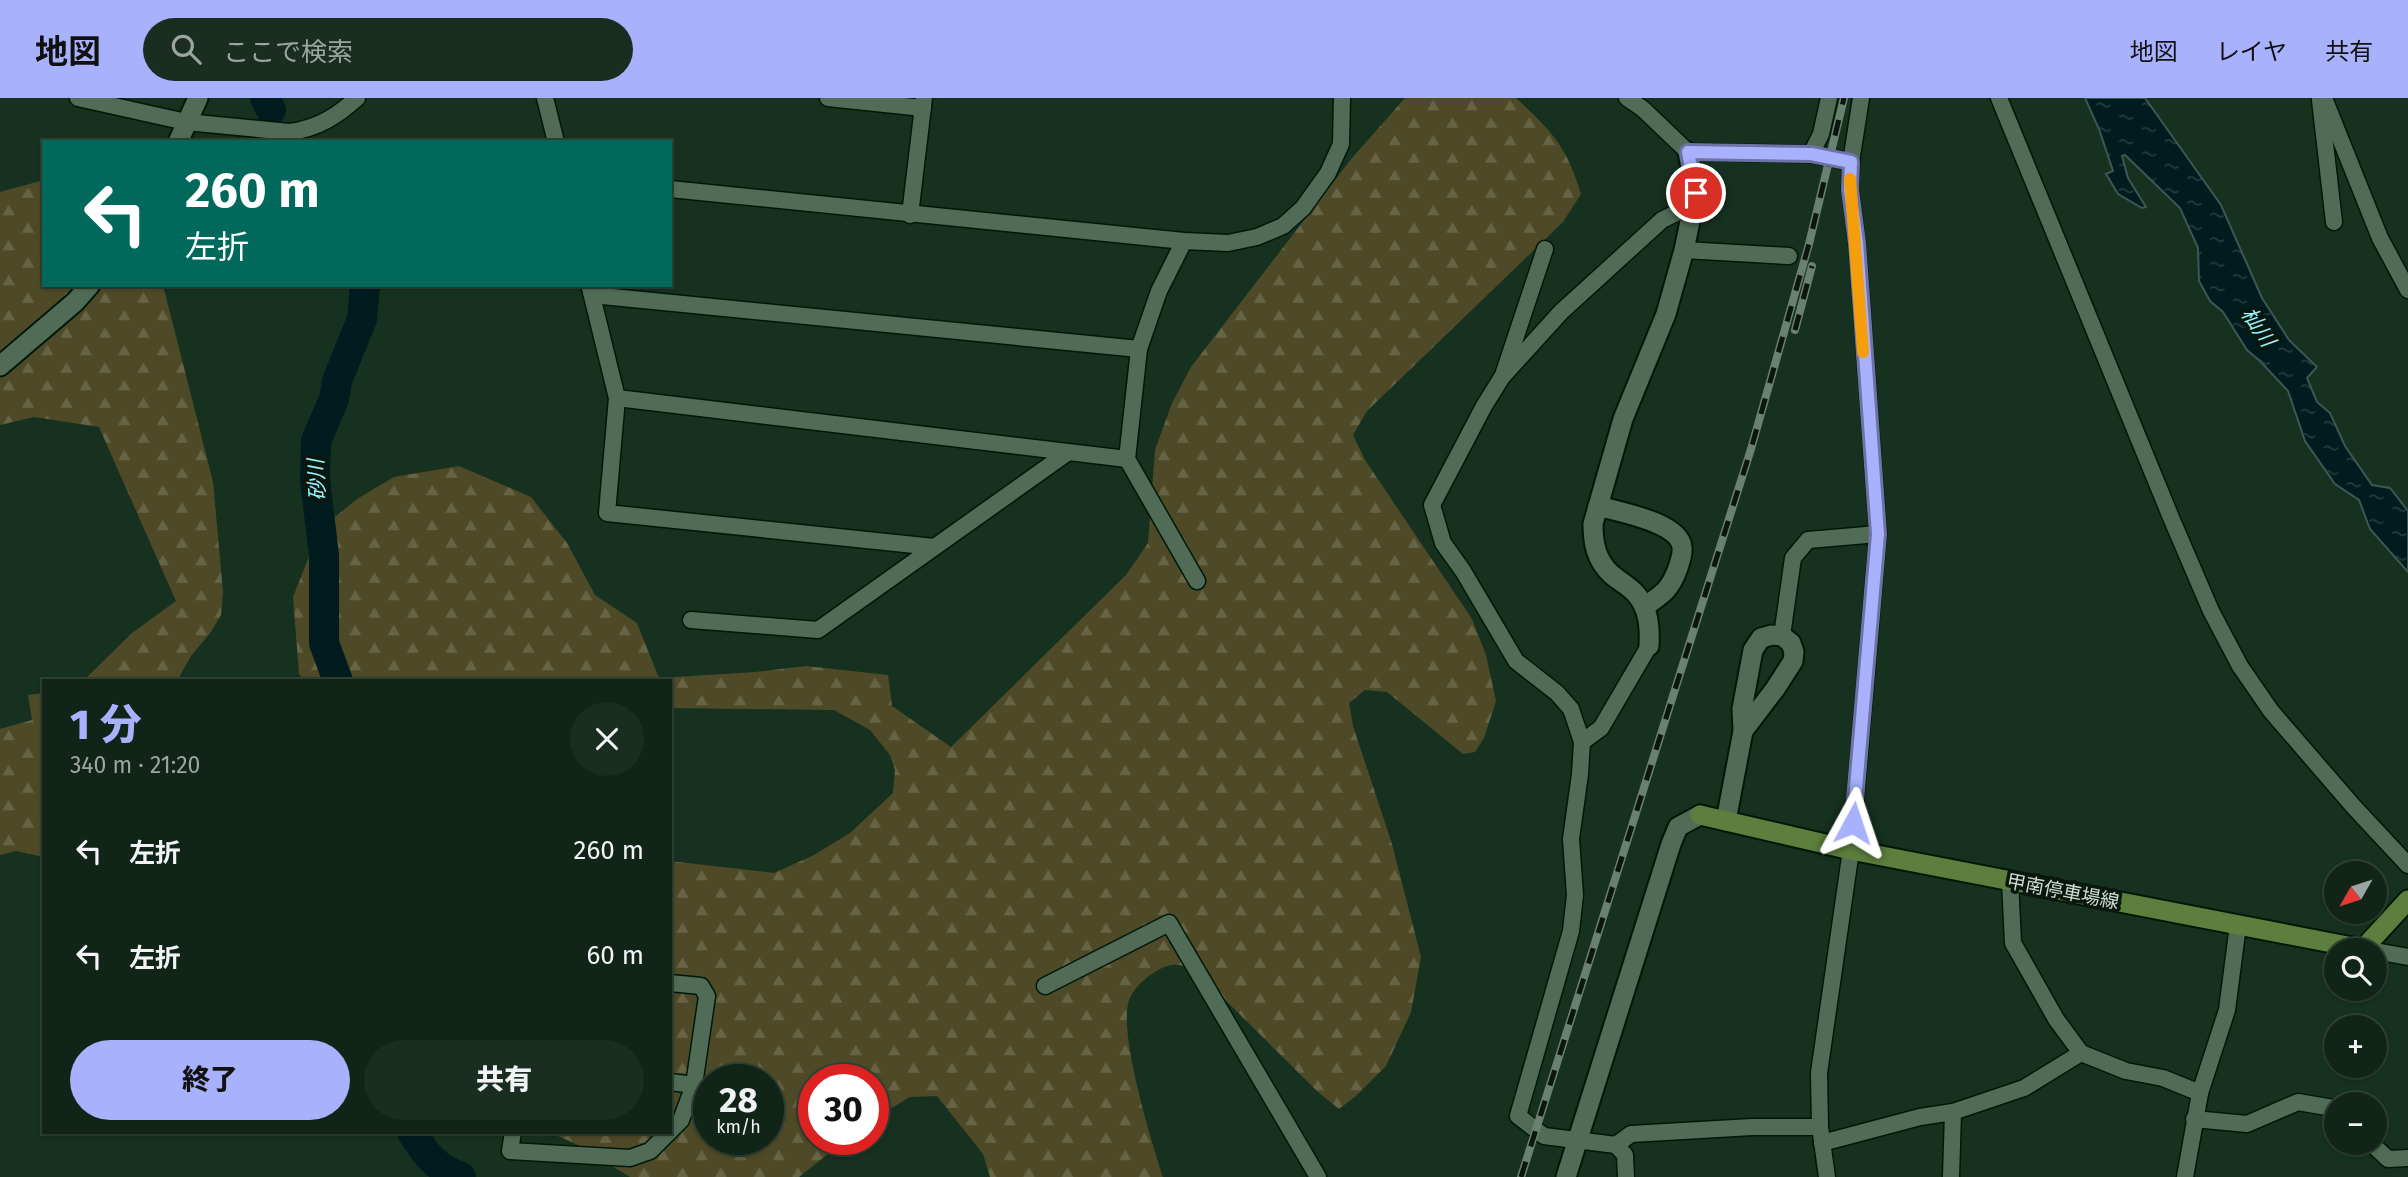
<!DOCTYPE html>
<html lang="ja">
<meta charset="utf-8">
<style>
:root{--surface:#102517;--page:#192d20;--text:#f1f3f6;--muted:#9ca5a1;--line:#304236;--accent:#a7b1fc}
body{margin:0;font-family:"Fira Sans","Noto Sans JP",sans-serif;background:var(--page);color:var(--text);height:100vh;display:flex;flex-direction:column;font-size:26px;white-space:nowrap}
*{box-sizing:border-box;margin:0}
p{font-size:23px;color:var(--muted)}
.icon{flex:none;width:38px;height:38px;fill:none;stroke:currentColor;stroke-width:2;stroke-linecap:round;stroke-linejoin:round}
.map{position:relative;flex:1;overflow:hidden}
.sheet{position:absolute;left:42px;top:581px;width:630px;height:455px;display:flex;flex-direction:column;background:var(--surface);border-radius:0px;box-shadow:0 2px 5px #0004,0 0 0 2px var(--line)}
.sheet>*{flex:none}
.guide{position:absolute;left:42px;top:42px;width:630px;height:147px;border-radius:0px;box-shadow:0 2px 5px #0004,0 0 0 2px var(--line);background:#00695c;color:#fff;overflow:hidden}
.needle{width:46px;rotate:231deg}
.controls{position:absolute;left:2324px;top:763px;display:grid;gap:14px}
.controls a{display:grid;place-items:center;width:63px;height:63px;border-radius:50%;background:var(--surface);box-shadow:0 2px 5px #0004,0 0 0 2px var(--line);font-size:35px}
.speed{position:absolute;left:693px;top:966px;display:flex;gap:14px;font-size:35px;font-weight:700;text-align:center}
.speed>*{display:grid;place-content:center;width:91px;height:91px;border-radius:50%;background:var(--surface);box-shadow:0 2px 5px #0004,0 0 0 2px var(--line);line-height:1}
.speed small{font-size:18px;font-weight:400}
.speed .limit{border:10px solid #d22;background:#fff;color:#111}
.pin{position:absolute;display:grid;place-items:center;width:60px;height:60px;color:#fff;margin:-30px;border:4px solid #fff;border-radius:50%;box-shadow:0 2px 7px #0007}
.me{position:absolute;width:77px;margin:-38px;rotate:5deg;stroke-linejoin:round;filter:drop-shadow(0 0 5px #0008)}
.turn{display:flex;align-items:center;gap:24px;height:147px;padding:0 28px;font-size:32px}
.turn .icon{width:91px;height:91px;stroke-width:2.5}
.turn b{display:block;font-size:49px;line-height:60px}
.round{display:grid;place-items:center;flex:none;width:74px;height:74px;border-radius:37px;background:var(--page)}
.overview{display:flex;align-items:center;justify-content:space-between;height:119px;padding:0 28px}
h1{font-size:42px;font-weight:800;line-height:52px;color:var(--accent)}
.primary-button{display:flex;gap:14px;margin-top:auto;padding:14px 28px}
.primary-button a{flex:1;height:80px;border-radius:42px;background:var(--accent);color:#111;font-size:28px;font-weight:800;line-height:80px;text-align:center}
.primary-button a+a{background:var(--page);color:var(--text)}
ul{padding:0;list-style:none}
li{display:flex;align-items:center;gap:21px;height:105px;padding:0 28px}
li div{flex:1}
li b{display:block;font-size:26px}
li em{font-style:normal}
header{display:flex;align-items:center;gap:42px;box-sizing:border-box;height:98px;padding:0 35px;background:var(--accent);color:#111}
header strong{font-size:33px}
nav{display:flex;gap:38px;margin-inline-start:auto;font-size:24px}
.search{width:490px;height:63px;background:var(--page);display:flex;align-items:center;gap:18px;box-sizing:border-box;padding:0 24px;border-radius:38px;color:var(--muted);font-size:26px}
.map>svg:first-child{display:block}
</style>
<header>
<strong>地図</strong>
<div class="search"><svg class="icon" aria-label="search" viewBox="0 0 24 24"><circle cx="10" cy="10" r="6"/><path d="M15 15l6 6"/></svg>ここで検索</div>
<nav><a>地図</a><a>レイヤ</a><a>共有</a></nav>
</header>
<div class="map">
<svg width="2408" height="1079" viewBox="0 0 2408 1079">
<defs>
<pattern id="forest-firs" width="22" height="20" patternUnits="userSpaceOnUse" patternTransform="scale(1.75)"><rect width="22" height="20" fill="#4e4a27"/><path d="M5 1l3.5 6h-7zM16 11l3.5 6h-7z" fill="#666445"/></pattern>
<pattern id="water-ripples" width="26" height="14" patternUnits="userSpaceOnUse" patternTransform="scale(1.75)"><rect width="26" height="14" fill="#011c1f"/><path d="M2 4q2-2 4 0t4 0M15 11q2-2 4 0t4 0" fill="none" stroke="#253c3e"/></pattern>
</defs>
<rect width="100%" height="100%" fill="#16311f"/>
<!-- forest -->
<g fill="url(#forest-firs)" fill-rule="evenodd">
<path d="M1405,0H1516C1552,33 1567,49 1581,96L1563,124L1367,313L1353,337L1365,362L1472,521L1486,557L1496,603L1484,640L1475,654L1463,656L1387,594L1365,592L1349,605L1353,628L1392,746L1421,859L1411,914L1386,968L1356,998L1339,1011L1318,994L1193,870C1187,869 1178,866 1172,867C1157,869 1136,886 1130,900C1116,929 1152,1045 1163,1079H990L983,1056L937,998L910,999L873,1021V982H814V1041H847L799,1079H630L576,1046L549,1034H670V763L774,775L814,757L850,735L893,695L895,672L890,657L870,632L834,612L670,610V583H305L299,576L293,499L320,431L357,401L394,379L459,368L531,399L567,445L595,497L637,525L659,580L755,574L806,568L888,577L892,608L951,649L1126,477L1148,445L1155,352L1172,305L1191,269L1352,60ZM709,982H768V1041H709Z"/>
<polygon points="44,82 44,187 163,187 213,384 223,494 221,517 211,534 191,558 177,583 83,583 132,535 176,503 99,329 34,319 0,327 0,94"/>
<polygon points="44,595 44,759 16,753 0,757 0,631 32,622 28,597"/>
</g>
<!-- water -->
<polygon fill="url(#water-ripples)" stroke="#3e5654" stroke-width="2" points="2085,0 2145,0 2221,107 2262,200 2289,242 2317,269 2307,280 2317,304 2330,315 2345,348 2372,387 2390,390 2408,413 2408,474 2370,431 2359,402 2335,386 2305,343 2288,293 2260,263 2247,252 2223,214 2210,203 2199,183 2198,150 2180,110 2125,57 2122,58 2128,80 2146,109 2142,110 2118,96 2106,76 2113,73 2099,31"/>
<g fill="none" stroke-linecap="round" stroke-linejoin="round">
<!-- river -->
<g stroke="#011c1f" stroke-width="30">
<polyline points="265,0 271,12"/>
<polyline points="338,583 324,545 324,457 315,382 316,343 334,301 337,283 362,221 365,187"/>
<path d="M412,1034C426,1057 435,1069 461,1079"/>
</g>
<!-- minor casing -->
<g stroke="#001808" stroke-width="19">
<g id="minor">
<path d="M78,0L186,24L289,34C317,31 337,18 357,0"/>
<polyline points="545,0 556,44"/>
<polyline points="828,0 923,10"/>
<polyline points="1627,0 1643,11 1688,54 1811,56 1851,64"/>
<polyline points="1999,0 2172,422 2211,513 2240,568 2271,613 2353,708 2408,767"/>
<polyline points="2324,0 2380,140 2408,192"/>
<polyline points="2320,2 2334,124"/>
<polyline points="1811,56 1821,36 1829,0"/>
<polyline points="670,91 1184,143 1228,145 1257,139 1283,128 1303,110 1328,75 1341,46 1342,0"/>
<polyline points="910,117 924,0"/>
<polyline points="1684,152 1789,158"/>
<polyline points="590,190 617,300 607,415 934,449"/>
<polyline points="592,197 1139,251 1127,361 1197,483"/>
<polyline points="1139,251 1159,193 1184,143"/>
<polyline points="1504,274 1545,151"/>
<polyline points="617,300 1127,361"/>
<polyline points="691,522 818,532 1067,355"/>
<polyline points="1782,538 1793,460 1808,442 1878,436"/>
<polyline points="1582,644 1601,630 1649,548"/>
<polyline points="2010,783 2013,845 2056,921 2081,955 2126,973 2163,980 2200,995"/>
<polyline points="2375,853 2408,859"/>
<polyline points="1045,888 1169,825 1318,1079"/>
<polyline points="670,984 694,987"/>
<polyline points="2194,1021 2247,1026 2298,1004 2333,1010 2336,1012"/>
<polyline points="513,1034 510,1053 630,1060 650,1053 681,1022 694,987 707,898 701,888 670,885"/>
<polyline points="1822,1045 1920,1019 1953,1014 2024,990 2081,955"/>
<polyline points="2371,1045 2388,1061 2408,1060"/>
<polyline points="1616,1047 1631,1036 1752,1029 1820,1029"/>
<polyline points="1626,1079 1625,1057 1616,1047 1544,1038 1518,1018 1571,833 1575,797 1571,741 1580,676 1582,644 1571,611 1557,595 1516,563 1463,473 1443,445 1432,407 1484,308 1502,279 1561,214 1662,122 1694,106"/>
<polyline points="1827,1079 1820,1029 1819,975 1851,752 1878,436 1857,145 1850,92 1851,64 1861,0"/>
<polyline points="1951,1079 1953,1014"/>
<polyline points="2185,1079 2200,995 2227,912 2238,827"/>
</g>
</g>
<!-- tertiary casing -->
<g stroke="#001808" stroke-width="23">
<g id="tertiary">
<polyline points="178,44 198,0"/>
<polyline points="0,268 75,204 90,187"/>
<path d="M1598,408C1619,414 1679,424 1682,449C1683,456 1680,463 1678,470C1670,492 1663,496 1644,509"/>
<path d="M1649,548C1650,530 1649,511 1636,496C1629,488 1619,483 1611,476C1596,462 1593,445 1593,426L1623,321L1666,216L1684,152L1696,95L1688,54"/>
<polyline points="1726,723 1743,633 1742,611 1753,552 1761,540 1772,537 1782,538 1791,545 1794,554 1793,563 1775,591 1743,633"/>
<polyline points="1566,1079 1671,746 1678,729 1700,717"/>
</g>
</g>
<!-- secondary casing -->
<g stroke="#001808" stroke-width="23">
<polyline id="secondary" points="1700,717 1851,752 2363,851 2408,802"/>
</g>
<!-- minor -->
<use href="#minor" stroke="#506c57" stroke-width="16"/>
<!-- tertiary -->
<use href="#tertiary" stroke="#506c57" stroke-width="19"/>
<!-- secondary -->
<use href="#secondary" stroke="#5c7f3d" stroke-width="19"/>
<!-- rail casing -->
<g stroke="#6a8071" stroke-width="8">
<g id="rail">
<polyline points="1795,232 1812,168"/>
<polyline points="1521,1079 1751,351 1809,146 1844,0"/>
</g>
</g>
<!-- rail -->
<use href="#rail" stroke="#0a160e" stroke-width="5" stroke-dasharray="16" stroke-linecap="butt"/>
</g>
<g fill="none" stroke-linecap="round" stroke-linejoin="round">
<!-- route casing -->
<g stroke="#6d73a4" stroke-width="18">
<polyline id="route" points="1696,95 1688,54 1811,56 1851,64 1850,92 1857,145 1878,436 1853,725"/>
</g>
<!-- route -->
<use href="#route" stroke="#a7b1fc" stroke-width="12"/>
<!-- slow -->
<polyline stroke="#f59e0b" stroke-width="12" points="1850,81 1863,254"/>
</g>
<g text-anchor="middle" stroke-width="7" stroke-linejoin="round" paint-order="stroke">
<!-- street labels -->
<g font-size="19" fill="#ccdcd0" stroke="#0a160e">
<text transform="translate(2063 793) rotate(11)" y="7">甲南停車場線</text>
</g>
<!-- water labels -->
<g font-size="21" font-style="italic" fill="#95f5fd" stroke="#0a160e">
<text transform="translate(2258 229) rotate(56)" y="7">杣川</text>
<text transform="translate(317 382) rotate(-93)" y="7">砂川</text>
</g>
</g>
</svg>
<div class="controls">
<a><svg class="needle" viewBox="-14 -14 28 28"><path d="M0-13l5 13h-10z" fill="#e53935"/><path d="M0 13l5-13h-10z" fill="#9ca5a1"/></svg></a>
<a><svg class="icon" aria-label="search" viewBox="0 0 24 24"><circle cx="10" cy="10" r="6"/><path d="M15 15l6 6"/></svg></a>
<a>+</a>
<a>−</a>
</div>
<div class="speed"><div>28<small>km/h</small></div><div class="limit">30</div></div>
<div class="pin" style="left:1696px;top:95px;background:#d93025"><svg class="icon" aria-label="arrive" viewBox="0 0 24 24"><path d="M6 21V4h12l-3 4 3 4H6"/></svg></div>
<svg class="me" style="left:1853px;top:725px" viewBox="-20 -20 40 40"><path d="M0-17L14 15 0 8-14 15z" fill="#a7b1fc" stroke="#fff" stroke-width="4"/></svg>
<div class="guide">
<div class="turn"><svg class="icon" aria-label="left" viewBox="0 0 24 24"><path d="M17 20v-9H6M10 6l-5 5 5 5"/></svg><div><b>260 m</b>左折</div></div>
</div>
<section class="sheet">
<div class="overview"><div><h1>1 分</h1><p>340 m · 21:20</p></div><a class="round"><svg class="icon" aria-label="close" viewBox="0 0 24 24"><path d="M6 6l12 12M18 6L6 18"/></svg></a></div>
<ul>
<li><svg class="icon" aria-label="left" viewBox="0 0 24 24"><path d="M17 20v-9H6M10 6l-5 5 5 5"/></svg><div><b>左折</b></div><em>260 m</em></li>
<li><svg class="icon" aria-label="left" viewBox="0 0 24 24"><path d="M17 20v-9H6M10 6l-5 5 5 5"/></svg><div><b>左折</b></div><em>60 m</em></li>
</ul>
<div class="primary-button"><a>終了</a><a>共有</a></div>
</section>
</div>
